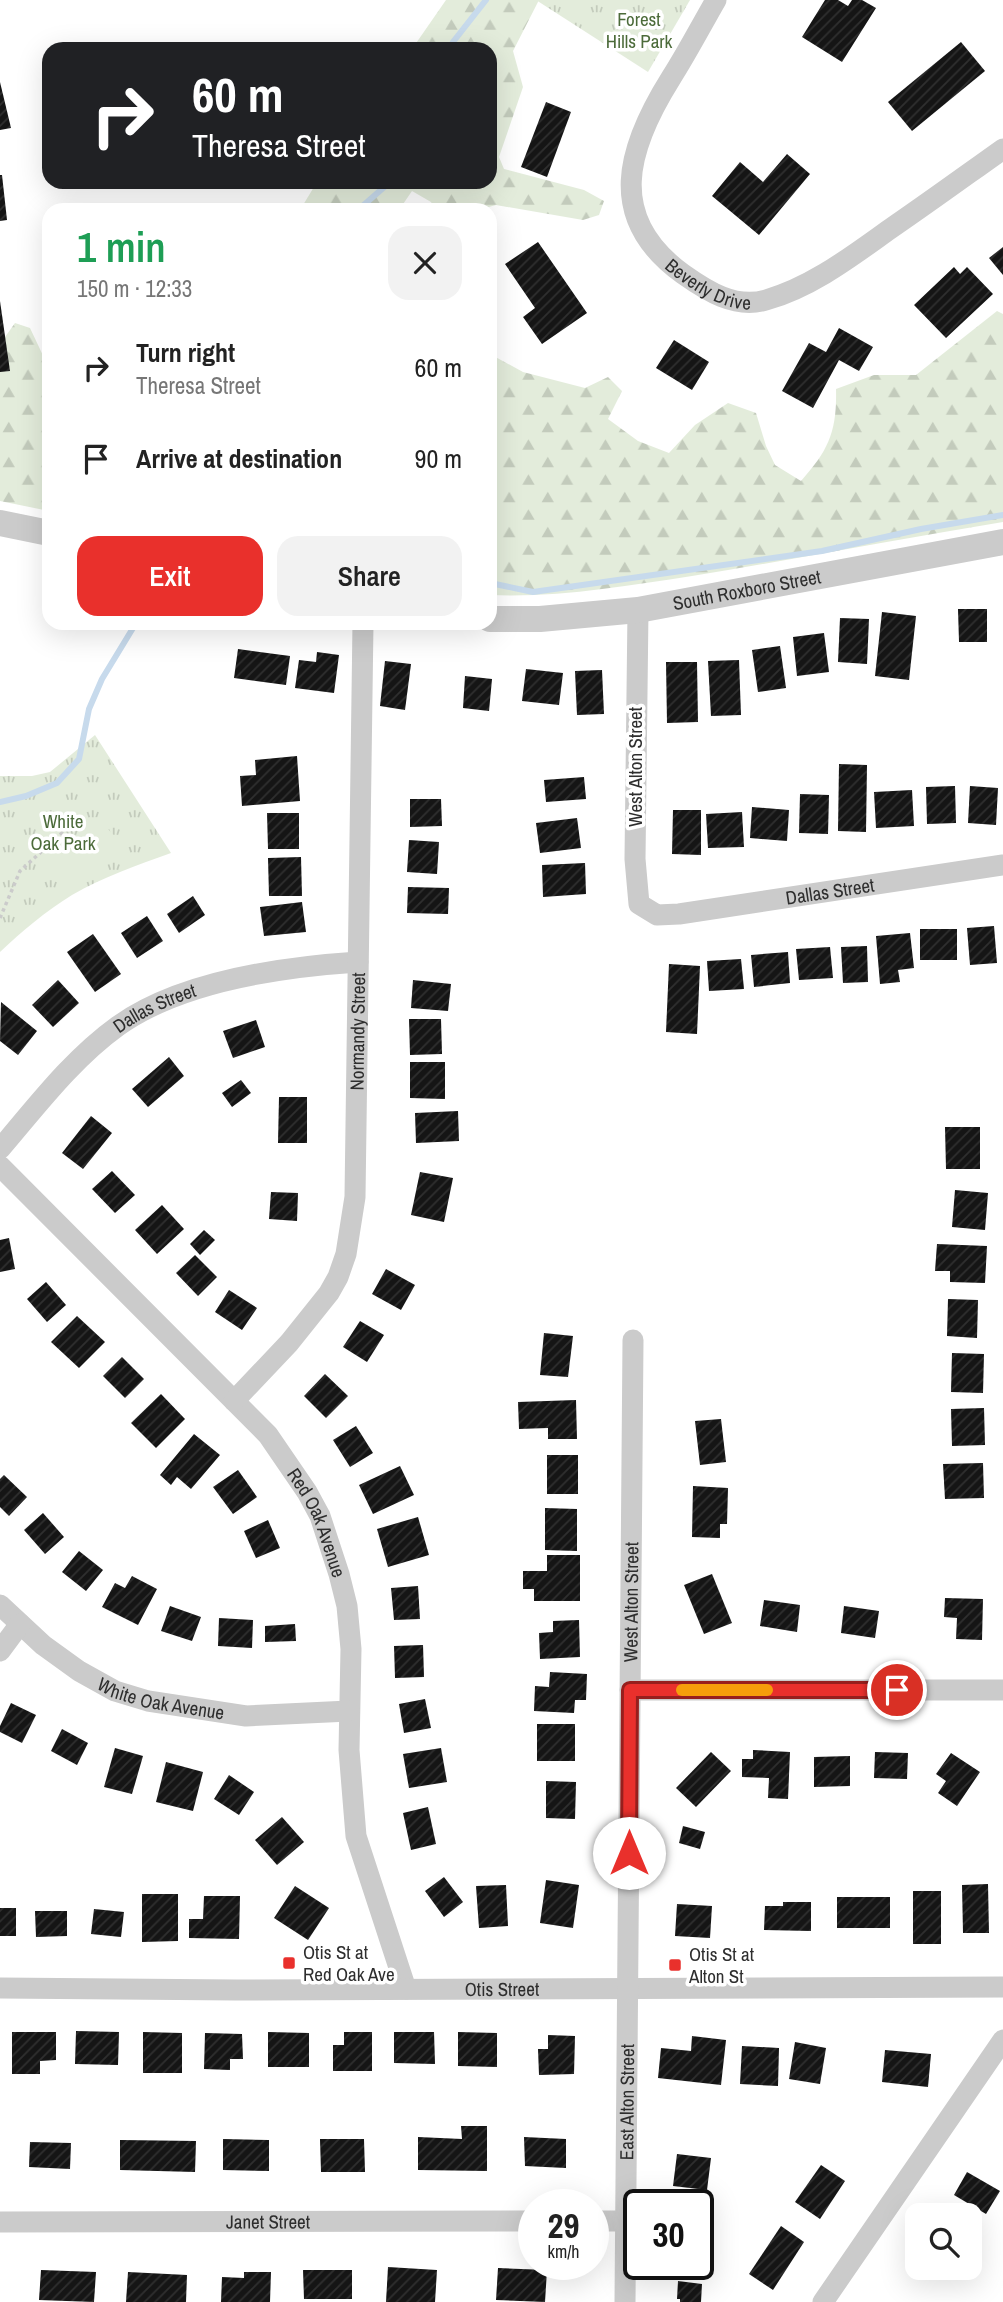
<!DOCTYPE html>
<meta charset="utf-8">
<style>
:root{--surface:#fff;--page:#f2f2f2;--text:#222;--muted:#767676;--accent:#e9302c}
body{margin:0;font-family:"Archivo Narrow",sans-serif;background:var(--page);color:var(--text);height:100vh;display:flex;flex-direction:column;font-size:26px;white-space:nowrap}
*{box-sizing:border-box;margin:0}
p{font-size:23px;color:var(--muted)}
.icon{flex:none;width:38px;height:38px;fill:none;stroke:currentColor;stroke-width:2;stroke-linecap:round;stroke-linejoin:round}
.map{position:relative;flex:1;overflow:hidden}
.side{position:absolute;left:42px;top:203px;width:455px;height:427px;display:flex;flex-direction:column;background:var(--surface);border-radius:21px;box-shadow:0 7px 28px #0002}
.side>*{flex:none}
.banner{position:absolute;left:42px;top:42px;width:455px;height:147px;border-radius:21px;box-shadow:0 7px 28px #0002;background:#202124;color:#fff;overflow:hidden}
.buttons{position:absolute;left:905px;top:2203px;display:grid;gap:14px}
.buttons a{display:grid;place-items:center;width:77px;height:77px;border-radius:14px;background:var(--surface);box-shadow:0 7px 28px #0002;font-size:35px}
.speed{position:absolute;left:518px;top:2189px;display:flex;gap:14px;font-size:35px;font-weight:700;text-align:center}
.speed>*{display:grid;place-content:center;width:91px;height:91px;border-radius:50%;background:var(--surface);box-shadow:0 7px 28px #0002;line-height:1}
.speed small{font-size:18px;font-weight:400}
.speed .limit{border:4px solid #111;border-radius:10px;background:#fff;color:#111}
.pin{position:absolute;display:grid;place-items:center;width:60px;height:60px;color:#fff;margin:-30px;border:4px solid #fff;border-radius:50%;box-shadow:0 2px 7px #0007}
.me{position:absolute;width:77px;margin:-38px;rotate:0deg;stroke-linejoin:round;filter:drop-shadow(0 0 5px #0008)}
.turn{display:flex;align-items:center;gap:24px;height:147px;padding:0 35px;font-size:32px}
.turn .icon{width:91px;height:91px;stroke-width:2.5}
.turn b{display:block;font-size:49px;line-height:60px}
.round{display:grid;place-items:center;flex:none;width:74px;height:74px;border-radius:21px;background:var(--page)}
.headline{display:flex;align-items:center;justify-content:space-between;height:119px;padding:0 35px}
h1{font-size:42px;font-weight:600;line-height:52px;color:#1e9e55}
.cta{display:flex;gap:14px;margin-top:auto;padding:14px 35px}
.cta a{flex:1;height:80px;border-radius:21px;background:var(--accent);color:#fff;font-size:28px;font-weight:600;line-height:80px;text-align:center}
.cta a+a{background:var(--page);color:var(--text)}
ul{padding:0;list-style:none}
li{display:flex;align-items:center;gap:21px;height:91px;padding:0 35px}
li div{flex:1}
li b{display:block;font-size:26px}
li em{font-style:normal}
.map>svg:first-child{display:block}
</style>
<div class="map">
<svg width="1003" height="2302" viewBox="0 0 1003 2302">
<defs>
<pattern id="forest-firs" width="22" height="20" patternUnits="userSpaceOnUse" patternTransform="scale(1.75)"><rect width="22" height="20" fill="#e3ecdb"/><path d="M5 1l3.5 6h-7zM16 11l3.5 6h-7z" fill="#c3cbbc"/></pattern>
<pattern id="park-tufts" width="24" height="20" patternUnits="userSpaceOnUse" patternTransform="scale(1.75)"><rect width="24" height="20" fill="#e3ecdb"/><path d="M3 7l-1-3M5 7V3M7 7l1-3M15 17l-1-3M17 17v-4M19 17l1-3" fill="none" stroke="#c3cbbc"/></pattern>
<pattern id="building-hatch" width="6" height="6" patternUnits="userSpaceOnUse" patternTransform="scale(1.75)"><rect width="6" height="6" fill="#151515"/><path d="M-1 1l2-2M0 6l6-6M5 7l2-2" fill="none" stroke="#2f2f2f"/></pattern>
</defs>
<rect width="100%" height="100%" fill="#fff"/>
<!-- forest -->
<g fill="url(#forest-firs)">
<polygon points="446,0 539,0 513,51 523,87 499,157 504,169 584,190 604,201 599,215 583,220 496,205 478,210 435,210 431,202 412,191 399,210 300,210 317,182 490,182 490,49 412,49"/>
<path d="M997,311L1003,314V522C899,539 796,559 692,576C626,586 557,598 490,595V354L523,372L585,388L608,377L622,391L608,419L638,441L669,453L695,425L728,403L756,413L766,446L775,465L801,481C829,450 837,431 836,389L874,375H916Z"/>
<polygon points="15,323 30,328 47,364 42,396 49,402 49,511 0,501 0,344"/>
</g>
<!-- park -->
<g fill="url(#park-tufts)">
<polygon points="536,0 690,0 648,72"/>
<path d="M95,735L171,853C138,865 103,877 72,895C46,911 22,931 0,952V776H32L50,772Z"/>
</g>
<!-- garden -->
<polygon fill="#e3ecdb" points="97,817 119,841 66,889 44,865"/>
<g fill="none" stroke-linecap="round" stroke-linejoin="round">
<!-- stream -->
<g stroke="#c7daec" stroke-width="6">
<polyline points="450,49 453,42 486,0"/>
<polyline points="358,210 390,182"/>
<polyline points="490,583 533,592 822,551 921,529 1003,515"/>
<polyline points="0,802 26,796 57,783 79,759 89,709 102,679 133,628"/>
</g>
</g>
<!-- building -->
<g fill="url(#building-hatch)">
<polygon points="825,0 838,0 848,6 852,0 862,0 876,8 842,62 802,37"/>
<polygon points="961,42 985,71 912,131 888,102"/>
<polygon points="0,82 11,128 0,130"/>
<polygon points="546,102 571,112 547,177 521,167"/>
<polygon points="787,154 810,174 759,235 712,196 740,162 763,182"/>
<polygon points="0,175 2,175 7,220 0,221"/>
<polygon points="538,242 587,313 542,344 523,317 535,308 505,264"/>
<polygon points="1003,247 1003,275 989,258"/>
<polygon points="954,267 960,274 967,267 993,294 946,338 914,305"/>
<polygon points="0,301 10,371 0,372"/>
<polygon points="839,328 873,347 859,371 839,360 813,408 782,391 809,343 826,352"/>
<polygon points="674,340 709,362 692,390 656,368"/>
<polygon points="958,609 987,609 987,642 959,642"/>
<polygon points="882,612 916,616 909,680 875,676"/>
<polygon points="840,618 869,619 867,664 838,662"/>
<polygon points="824,633 829,672 797,676 793,637"/>
<polygon points="780,646 786,688 758,692 752,650"/>
<polygon points="238,649 290,656 286,685 234,678"/>
<polygon points="317,652 339,655 334,693 295,688 299,660 316,662"/>
<polygon points="739,660 741,715 711,716 708,661"/>
<polygon points="385,661 411,664 405,710 380,706"/>
<polygon points="666,662 697,662 698,722 667,723"/>
<polygon points="526,669 563,673 559,705 522,701"/>
<polygon points="602,670 604,714 577,715 575,671"/>
<polygon points="465,676 492,679 489,711 463,708"/>
<polygon points="297,756 300,801 242,806 240,776 256,775 255,760"/>
<polygon points="839,764 867,765 866,832 838,831"/>
<polygon points="584,777 586,799 546,802 544,780"/>
<polygon points="955,786 956,823 927,824 926,787"/>
<polygon points="970,786 998,788 996,825 968,823"/>
<polygon points="912,790 914,826 876,828 874,792"/>
<polygon points="800,794 829,795 828,834 799,833"/>
<polygon points="410,799 441,799 442,826 410,827"/>
<polygon points="752,807 789,810 787,841 750,838"/>
<polygon points="673,810 701,810 701,855 672,854"/>
<polygon points="742,812 744,847 708,848 706,814"/>
<polygon points="267,813 299,813 299,849 268,849"/>
<polygon points="577,818 581,848 540,853 536,823"/>
<polygon points="409,840 439,842 437,874 407,872"/>
<polygon points="301,857 302,896 269,896 268,858"/>
<polygon points="585,863 586,894 543,897 542,865"/>
<polygon points="408,887 449,888 448,914 407,913"/>
<polygon points="193,896 205,915 179,933 167,914"/>
<polygon points="302,902 306,932 264,936 260,907"/>
<polygon points="147,916 163,941 137,958 121,933"/>
<polygon points="994,926 997,963 970,965 967,928"/>
<rect x="920" y="929" width="37" height="31"/>
<polygon points="910,933 914,968 898,970 900,982 880,984 876,936"/>
<polygon points="93,934 121,974 95,992 67,952"/>
<polygon points="867,946 868,982 843,983 841,947"/>
<polygon points="830,947 833,978 799,980 796,949"/>
<polygon points="788,952 790,983 754,987 751,955"/>
<polygon points="741,959 744,989 709,991 707,961"/>
<polygon points="669,964 700,966 697,1034 666,1032"/>
<polygon points="58,980 79,1003 53,1027 32,1005"/>
<polygon points="413,980 451,984 448,1011 411,1008"/>
<polygon points="1,1002 37,1031 18,1055 0,1041"/>
<polygon points="409,1019 441,1019 442,1054 410,1055"/>
<polygon points="256,1020 265,1047 233,1058 223,1031"/>
<polygon points="169,1057 184,1076 148,1107 132,1089"/>
<polygon points="410,1062 445,1062 445,1099 410,1098"/>
<polygon points="241,1080 251,1093 232,1107 222,1093"/>
<polygon points="279,1097 307,1097 307,1143 278,1143"/>
<polygon points="458,1111 459,1141 416,1143 415,1113"/>
<polygon points="91,1116 112,1133 83,1169 62,1153"/>
<polygon points="945,1127 980,1127 980,1169 946,1169"/>
<polygon points="112,1171 135,1195 115,1213 92,1189"/>
<polygon points="420,1172 453,1178 444,1222 411,1215"/>
<polygon points="955,1190 988,1193 985,1230 952,1227"/>
<polygon points="271,1192 298,1193 297,1221 269,1219"/>
<polygon points="162,1205 184,1229 157,1254 135,1230"/>
<polygon points="204,1230 215,1240 200,1255 190,1244"/>
<polygon points="9,1238 15,1269 0,1272 0,1240"/>
<polygon points="937,1244 987,1246 985,1283 950,1282 950,1271 935,1271"/>
<polygon points="195,1255 217,1277 198,1296 176,1273"/>
<polygon points="386,1269 415,1285 401,1310 372,1294"/>
<polygon points="46,1282 66,1305 47,1322 27,1299"/>
<polygon points="229,1290 257,1308 242,1330 215,1312"/>
<polygon points="948,1299 978,1300 977,1338 947,1336"/>
<polygon points="77,1316 105,1342 79,1368 51,1342"/>
<polygon points="360,1321 384,1335 367,1362 343,1347"/>
<polygon points="544,1333 573,1336 568,1377 540,1375"/>
<polygon points="952,1353 984,1354 983,1393 951,1392"/>
<polygon points="122,1357 144,1379 125,1398 103,1376"/>
<polygon points="325,1374 348,1396 326,1418 304,1396"/>
<polygon points="161,1394 185,1419 156,1448 131,1423"/>
<polygon points="576,1400 577,1439 548,1439 548,1428 519,1429 518,1402"/>
<polygon points="984,1408 985,1445 952,1446 951,1409"/>
<polygon points="721,1419 726,1462 700,1465 695,1421"/>
<polygon points="356,1426 373,1453 350,1467 333,1440"/>
<polygon points="194,1434 220,1455 191,1489 177,1477 171,1485 160,1475"/>
<rect x="547" y="1455" width="31" height="39"/>
<polygon points="983,1463 984,1498 945,1499 943,1464"/>
<polygon points="400,1466 414,1495 373,1514 359,1485"/>
<polygon points="238,1470 257,1497 233,1514 213,1487"/>
<polygon points="4,1475 27,1497 9,1516 0,1507 0,1479"/>
<polygon points="693,1486 728,1488 727,1524 720,1524 720,1538 692,1537"/>
<polygon points="545,1508 577,1509 577,1551 545,1550"/>
<polygon points="43,1513 64,1537 45,1554 24,1530"/>
<polygon points="418,1517 429,1555 388,1567 377,1529"/>
<polygon points="268,1520 280,1548 256,1558 244,1531"/>
<polygon points="79,1551 103,1570 86,1591 62,1572"/>
<polygon points="547,1555 580,1555 580,1601 534,1601 534,1589 523,1589 523,1571 547,1571"/>
<polygon points="712,1574 732,1623 704,1634 684,1585"/>
<polygon points="132,1576 157,1589 138,1625 102,1607 115,1583 125,1588"/>
<polygon points="418,1586 420,1619 394,1620 391,1588"/>
<polygon points="945,1598 983,1599 982,1640 956,1639 957,1618 944,1617"/>
<polygon points="764,1600 800,1605 797,1632 760,1626"/>
<polygon points="170,1606 201,1617 192,1641 161,1631"/>
<polygon points="844,1606 879,1611 875,1638 841,1633"/>
<polygon points="219,1618 253,1620 252,1648 218,1646"/>
<polygon points="579,1620 580,1657 540,1659 539,1633 553,1632 553,1621"/>
<polygon points="295,1624 296,1641 265,1642 265,1626"/>
<polygon points="423,1645 424,1677 395,1678 394,1646"/>
<polygon points="550,1672 587,1674 586,1700 575,1700 574,1713 534,1711 535,1686 549,1687"/>
<polygon points="425,1699 431,1728 404,1733 399,1704"/>
<polygon points="11,1703 36,1715 22,1743 0,1732 0,1726"/>
<rect x="537" y="1724" width="38" height="37"/>
<polygon points="62,1729 88,1743 77,1765 51,1751"/>
<polygon points="115,1748 143,1756 132,1794 104,1787"/>
<polygon points="441,1748 447,1782 409,1788 403,1754"/>
<polygon points="753,1750 790,1752 788,1799 768,1798 769,1778 742,1777 742,1759 753,1759"/>
<polygon points="711,1752 731,1771 696,1807 676,1788"/>
<polygon points="875,1752 908,1753 907,1779 874,1778"/>
<polygon points="951,1753 980,1772 957,1806 938,1793 946,1781 936,1774"/>
<polygon points="850,1756 850,1786 814,1787 814,1757"/>
<polygon points="166,1762 203,1772 193,1811 156,1802"/>
<polygon points="229,1775 254,1792 239,1815 214,1799"/>
<polygon points="546,1781 576,1782 575,1819 546,1818"/>
<polygon points="428,1807 436,1844 411,1850 403,1813"/>
<polygon points="282,1817 304,1842 277,1865 255,1840"/>
<polygon points="683,1826 705,1832 700,1849 679,1843"/>
<polygon points="444,1877 463,1902 444,1917 425,1891"/>
<polygon points="546,1880 579,1885 573,1928 540,1923"/>
<polygon points="988,1884 989,1933 963,1933 962,1885"/>
<polygon points="506,1885 508,1926 479,1928 476,1886"/>
<polygon points="295,1886 329,1908 308,1940 274,1918"/>
<rect x="913" y="1891" width="28" height="53"/>
<polygon points="142,1894 178,1894 178,1941 142,1942"/>
<polygon points="204,1896 240,1896 239,1939 189,1938 189,1919 203,1919"/>
<rect x="837" y="1897" width="53" height="31"/>
<polygon points="783,1902 811,1902 811,1931 764,1930 765,1906 783,1906"/>
<polygon points="677,1904 712,1906 710,1938 675,1936"/>
<rect x="0" y="1908" width="16" height="28"/>
<polygon points="94,1909 124,1912 121,1937 91,1934"/>
<polygon points="35,1911 67,1911 67,1936 36,1937"/>
<polygon points="76,2031 119,2032 118,2065 75,2064"/>
<polygon points="12,2032 56,2032 56,2060 40,2061 40,2074 12,2074"/>
<polygon points="143,2032 182,2033 182,2073 143,2073"/>
<polygon points="268,2032 309,2033 309,2067 268,2067"/>
<polygon points="344,2032 372,2032 372,2071 333,2071 333,2045 344,2045"/>
<polygon points="394,2032 434,2032 435,2064 394,2063"/>
<polygon points="458,2032 497,2033 497,2067 458,2066"/>
<polygon points="205,2033 242,2034 243,2059 230,2059 230,2070 204,2069"/>
<polygon points="548,2035 575,2036 574,2074 539,2075 538,2049 548,2049"/>
<polygon points="692,2036 726,2040 721,2085 658,2078 661,2048 691,2051"/>
<polygon points="795,2042 826,2048 820,2084 789,2079"/>
<polygon points="742,2046 779,2048 778,2086 740,2084"/>
<polygon points="885,2050 931,2054 928,2087 882,2082"/>
<polygon points="461,2126 487,2126 487,2171 418,2170 418,2137 462,2139"/>
<polygon points="524,2137 566,2139 566,2168 525,2166"/>
<polygon points="223,2139 269,2140 269,2171 223,2170"/>
<polygon points="320,2139 364,2139 365,2172 321,2172"/>
<polygon points="120,2140 196,2141 195,2172 120,2170"/>
<polygon points="30,2142 71,2143 70,2169 29,2167"/>
<polygon points="677,2154 711,2158 707,2190 673,2186"/>
<polygon points="821,2165 845,2181 820,2219 795,2202"/>
<polygon points="967,2172 1000,2191 986,2214 954,2195"/>
<polygon points="698,2214 704,2214 703,2256 698,2256"/>
<polygon points="781,2226 804,2242 773,2290 749,2274"/>
<polygon points="388,2267 437,2270 435,2302 386,2302"/>
<polygon points="498,2268 547,2270 545,2302 496,2300"/>
<polygon points="41,2270 96,2272 94,2302 39,2300"/>
<polygon points="303,2270 352,2270 352,2299 304,2299"/>
<polygon points="128,2272 187,2275 186,2302 126,2302"/>
<polygon points="244,2272 271,2272 270,2302 221,2302 222,2277 244,2278"/>
<polygon points="678,2281 702,2284 701,2302 680,2302 680,2299 677,2299"/>
</g>
<g fill="none" stroke-linecap="round" stroke-linejoin="round">
<!-- path -->
<polyline stroke="#cbcbcb" stroke-width="3.5" stroke-dasharray="3.5 3.5" stroke-linecap="butt" points="0,918 20,871 62,833 70,842"/>
<!-- minor -->
<g stroke="#cbcbcb" stroke-width="21">
<path id="s1" d="M716,0C701,26 687,53 671,78C627,148 605,218 683,274C707,291 735,309 766,300C812,287 852,256 890,229C928,203 965,176 1003,149"/>
<path id="s2" d="M638,610L635,859L639,904L657,915L679,914L1003,865"/>
<path id="s3" d="M0,1149C36,1107 72,1059 118,1026C181,981 282,967 358,962"/>
<path id="s4" d="M0,1166L268,1435L307,1492L320,1516L339,1574L347,1606L351,1649L349,1750L356,1836L406,1989"/>
<path id="s5" d="M234,1401L289,1343L329,1293L338,1277L346,1254L355,1197L363,623"/>
<path id="s6" d="M0,1605L43,1645L79,1671L115,1691L148,1701L246,1716L349,1711"/>
<polyline points="0,1651 20,1624"/>
<polyline points="630,1690 1003,1690"/>
<path id="s7" d="M0,1988L236,1990L1003,1987"/>
<polyline points="593,2221 626,2221"/>
<path id="s8" d="M0,2222L534,2221"/>
<path id="s9" d="M625,2302L633,1340"/>
<polyline points="823,2302 1003,2040"/>
</g>
<!-- tertiary -->
<g stroke="#cbcbcb" stroke-width="26">
<polyline points="0,523 49,533"/>
<path id="s10" d="M490,619H540L638,610L1003,542"/>
</g>
</g>
<g fill="none" stroke-linecap="round" stroke-linejoin="round">
<!-- route casing -->
<g stroke="#971f1d" stroke-width="18">
<polyline id="route" points="629,1853 630,1690 897,1690"/>
</g>
<!-- route -->
<use href="#route" stroke="#e9302c" stroke-width="12"/>
<!-- slow -->
<polyline stroke="#f59e0b" stroke-width="12" points="682,1690 767,1690"/>
</g>
<!-- markers -->
<g fill="#e9302c" stroke="#fff" stroke-width="2.5">
<rect x="282" y="1956" width="14" height="14" rx="3.5"/>
<rect x="668" y="1958" width="14" height="14" rx="3.5"/>
</g>
<g text-anchor="middle" stroke-width="7" stroke-linejoin="round" paint-order="stroke">
<!-- park labels -->
<g font-size="19" fill="#4c6b3a" stroke="#fff">
<text x="639" y="26">Forest<tspan x="639" dy="22">Hills Park</tspan></text>
<text x="63" y="828">White<tspan x="63" dy="22">Oak Park</tspan></text>
</g>
<!-- street labels -->
<g font-size="19" fill="#2e2e2e" stroke="#fff">
<text dy="7" stroke="none"><textPath href="#s1" startOffset="341">Beverly Drive</textPath></text>
<text dy="7" stroke="none"><textPath href="#s10" startOffset="259">South Roxboro Street</textPath></text>
<text transform="translate(635 767) rotate(-90)" y="7">West Alton Street</text>
<text dy="7" stroke="none"><textPath href="#s2" startOffset="490">Dallas Street</textPath></text>
<text dy="7" stroke="none"><textPath href="#s3" startOffset="212">Dallas Street</textPath></text>
<text dy="7" stroke="none"><textPath href="#s5" startOffset="410">Normandy Street</textPath></text>
<text dy="7" stroke="none"><textPath href="#s4" startOffset="481">Red Oak Avenue</textPath></text>
<text dy="7" stroke="none"><textPath href="#s9" startOffset="700">West Alton Street</textPath></text>
<text dy="7" stroke="none"><textPath href="#s6" startOffset="191">White Oak Avenue</textPath></text>
<text dy="7" stroke="none"><textPath href="#s7" startOffset="502">Otis Street</textPath></text>
<text dy="7" stroke="none"><textPath href="#s9" startOffset="200">East Alton Street</textPath></text>
<text dy="7" stroke="none"><textPath href="#s8" startOffset="268">Janet Street</textPath></text>
</g>
<!-- poi labels -->
<g font-size="19" fill="#2e2e2e" stroke="#fff" text-anchor="start">
<text x="303" y="1959">Otis St at<tspan x="303" dy="22">Red Oak Ave</tspan></text>
<text x="689" y="1961">Otis St at<tspan x="689" dy="22">Alton St</tspan></text>
</g>
</g>
</svg>
<div class="buttons">
<a><svg class="icon" aria-label="search" viewBox="0 0 24 24"><circle cx="10" cy="10" r="6"/><path d="M15 15l6 6"/></svg></a>
</div>
<div class="speed"><div>29<small>km/h</small></div><div class="limit">30</div></div>
<div class="pin" style="left:897px;top:1690px;background:#d93025"><svg class="icon" aria-label="arrive" viewBox="0 0 24 24"><path d="M6 21V4h12l-3 4 3 4H6"/></svg></div>
<svg class="me" style="left:629px;top:1853px" viewBox="-20 -20 40 40"><circle r="19" fill="#fff"/><path d="M0-13L10 11 0 6-10 11z" fill="#e9302c"/></svg>
<div class="banner">
<div class="turn"><svg class="icon" aria-label="right" viewBox="0 0 24 24"><path d="M7 20v-9h11M14 6l5 5-5 5"/></svg><div><b>60 m</b>Theresa Street</div></div>
</div>
<section class="side">
<div class="headline"><div><h1>1 min</h1><p>150 m · 12:33</p></div><a class="round"><svg class="icon" aria-label="close" viewBox="0 0 24 24"><path d="M6 6l12 12M18 6L6 18"/></svg></a></div>
<ul>
<li><svg class="icon" aria-label="right" viewBox="0 0 24 24"><path d="M7 20v-9h11M14 6l5 5-5 5"/></svg><div><b>Turn right</b><p>Theresa Street</p></div><em>60 m</em></li>
<li><svg class="icon" aria-label="arrive" viewBox="0 0 24 24"><path d="M6 21V4h12l-3 4 3 4H6"/></svg><div><b>Arrive at destination</b></div><em>90 m</em></li>
</ul>
<div class="cta"><a>Exit</a><a>Share</a></div>
</section>
</div>
